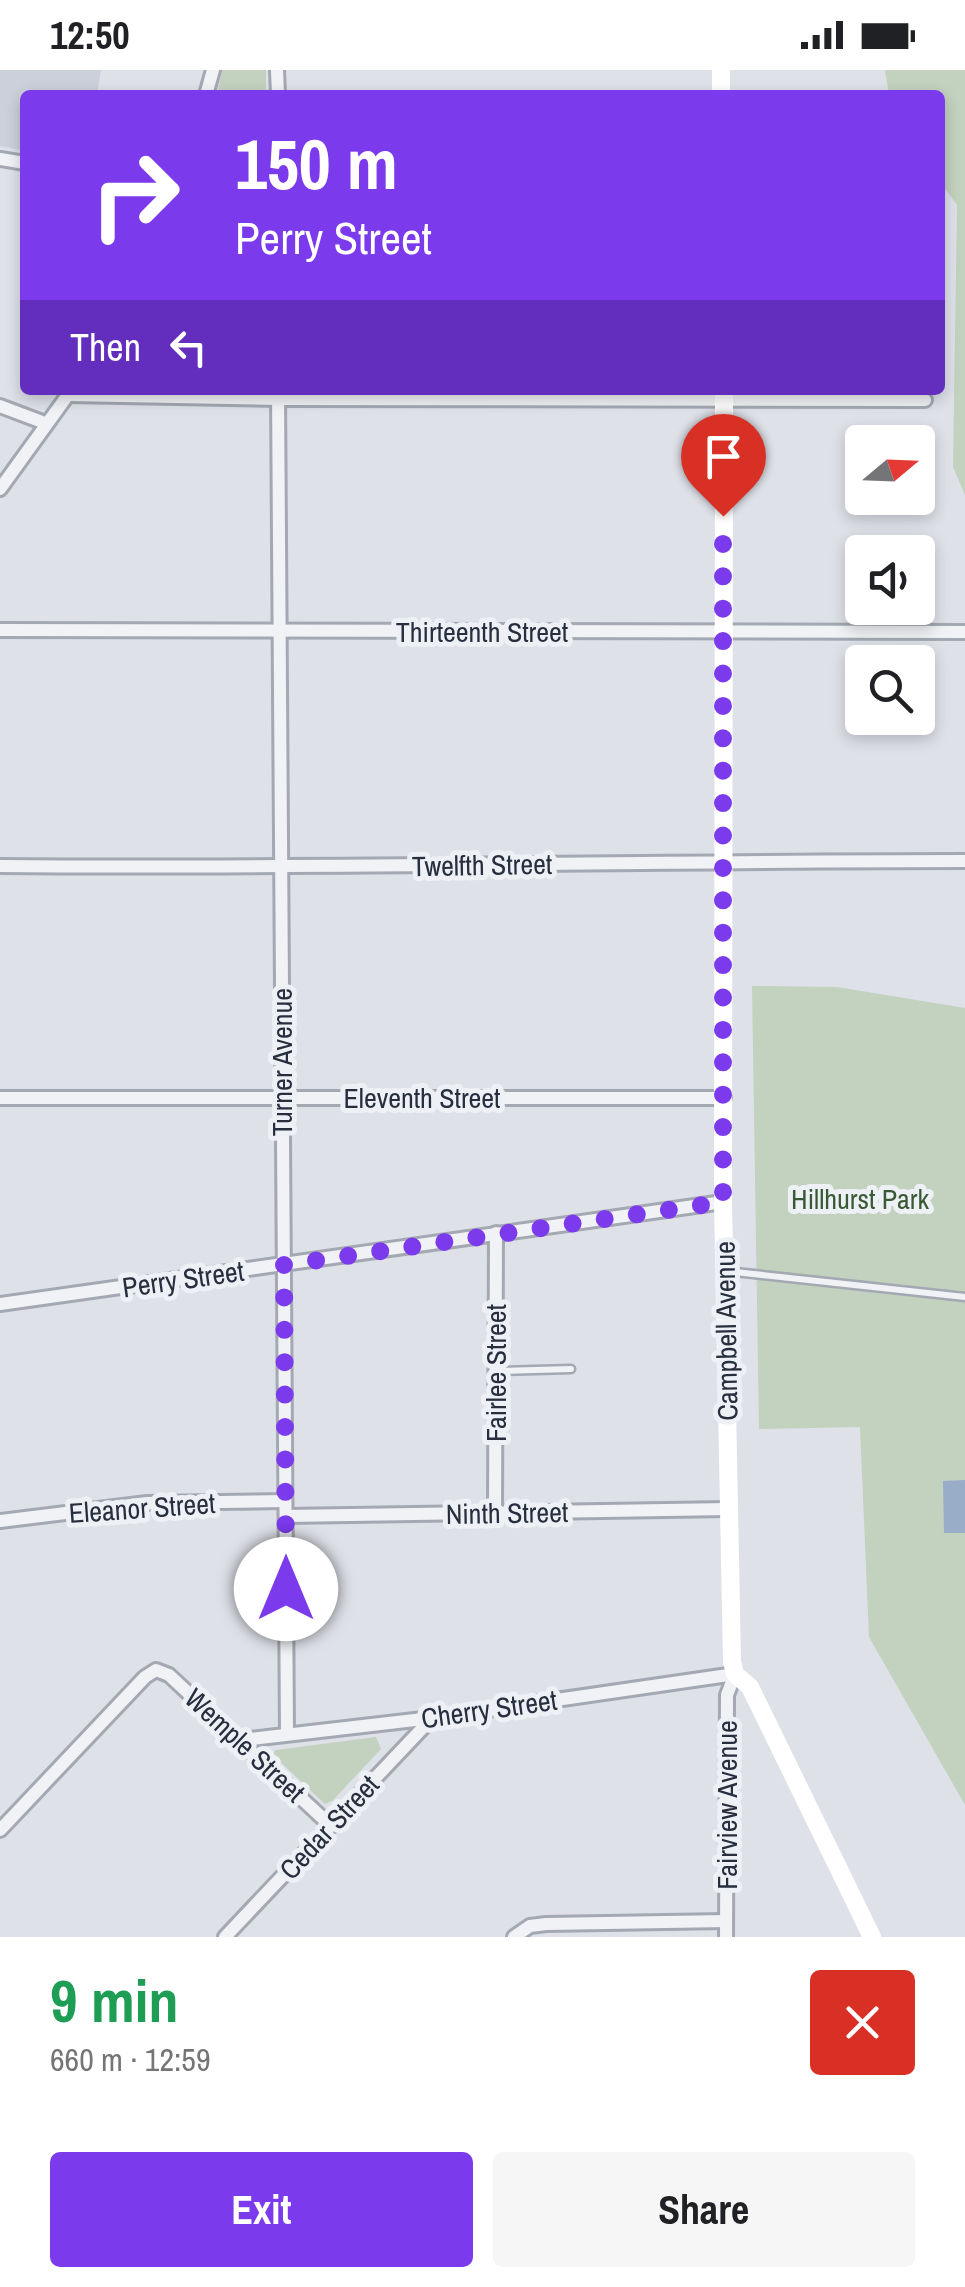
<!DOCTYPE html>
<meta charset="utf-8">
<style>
:root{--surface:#fff;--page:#f6f6f6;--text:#202124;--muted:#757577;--accent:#7c3aed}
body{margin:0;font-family:"Archivo Narrow",sans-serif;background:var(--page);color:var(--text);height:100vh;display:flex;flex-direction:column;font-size:38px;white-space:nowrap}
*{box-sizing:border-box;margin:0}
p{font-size:32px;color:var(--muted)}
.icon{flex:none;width:55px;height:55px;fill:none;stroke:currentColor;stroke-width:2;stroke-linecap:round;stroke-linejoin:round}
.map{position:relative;height:1867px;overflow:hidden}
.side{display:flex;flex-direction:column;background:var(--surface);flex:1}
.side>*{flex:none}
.top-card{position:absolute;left:20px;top:20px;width:925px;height:305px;border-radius:10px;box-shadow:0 5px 15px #0003;background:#7c3aed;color:#fff;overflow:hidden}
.needle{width:65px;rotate:71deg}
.controls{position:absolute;left:845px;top:355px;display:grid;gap:20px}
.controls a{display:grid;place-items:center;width:90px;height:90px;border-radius:10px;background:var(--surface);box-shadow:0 5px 15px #0003;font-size:50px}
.pin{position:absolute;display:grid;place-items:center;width:85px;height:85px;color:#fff;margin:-102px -42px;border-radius:50% 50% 50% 0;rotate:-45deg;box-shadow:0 0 10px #0007}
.pin .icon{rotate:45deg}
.me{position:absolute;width:110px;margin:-55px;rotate:0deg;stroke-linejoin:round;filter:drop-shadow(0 0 8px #0008)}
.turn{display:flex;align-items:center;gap:35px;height:210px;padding:0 50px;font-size:45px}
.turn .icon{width:130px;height:130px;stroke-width:2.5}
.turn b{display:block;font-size:70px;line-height:85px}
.then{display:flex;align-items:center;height:95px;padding:0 50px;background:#0003;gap:20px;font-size:38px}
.round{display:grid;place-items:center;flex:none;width:105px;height:105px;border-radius:10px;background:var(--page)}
.headline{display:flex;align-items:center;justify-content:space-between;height:170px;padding:0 50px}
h1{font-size:60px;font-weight:800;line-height:75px;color:#1e9e55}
.cta{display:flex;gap:20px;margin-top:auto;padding:20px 50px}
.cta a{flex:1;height:115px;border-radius:10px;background:var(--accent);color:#fff;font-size:40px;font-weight:800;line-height:115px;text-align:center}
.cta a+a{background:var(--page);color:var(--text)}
.status{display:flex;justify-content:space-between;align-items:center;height:70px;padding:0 50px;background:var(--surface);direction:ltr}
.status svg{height:28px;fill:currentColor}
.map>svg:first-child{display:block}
</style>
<div class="status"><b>12:50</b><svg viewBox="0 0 49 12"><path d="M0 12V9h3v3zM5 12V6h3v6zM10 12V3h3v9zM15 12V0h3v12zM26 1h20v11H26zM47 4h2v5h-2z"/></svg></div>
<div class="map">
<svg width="965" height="1867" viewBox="0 0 965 1867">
<rect width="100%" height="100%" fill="#dee1e8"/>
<!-- built -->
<polygon fill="#ccd0da" points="0,0 101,0 97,25 25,25 25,81 0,76"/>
<!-- green -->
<g fill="#c3d1bf">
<polygon points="222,0 266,0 266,25 217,25"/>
<polygon points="885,0 965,0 965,425 953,397 957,135 940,112 940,25 889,25"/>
<polygon points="752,916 837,917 965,938 965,1735 869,1567 860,1357 759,1359"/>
<polygon points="376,1667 381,1679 332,1731 325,1734 272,1684 276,1680"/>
</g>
<!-- water -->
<polygon fill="#99acc8" points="965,1410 965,1463 944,1463 943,1411"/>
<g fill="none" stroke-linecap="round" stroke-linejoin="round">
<!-- lane casing -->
<g stroke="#a3a8b2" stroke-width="11">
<g id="lane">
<polyline points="726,1201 965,1227"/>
<polyline points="497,1301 571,1299"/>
</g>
</g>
<!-- street casing -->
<g stroke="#a3a8b2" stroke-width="18">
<g id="street">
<polyline points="277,0 278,25"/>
<polyline points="206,25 213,0"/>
<polyline points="0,89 25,93"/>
<polyline points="278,320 287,1664"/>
<polyline points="68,325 278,329 925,330"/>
<polyline points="0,336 45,353"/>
<polyline points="0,419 70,322"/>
<polyline points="0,560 965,562"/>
<path d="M0,796C322,799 643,791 965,791"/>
<polyline points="0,1028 724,1028"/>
<polyline points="0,1234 723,1132"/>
<polyline points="495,1444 496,1163"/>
<polyline points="286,1446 729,1439"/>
<polyline points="0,1451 147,1433 285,1431"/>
<polyline points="242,1670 432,1648 735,1604 727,1625 726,1867"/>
<polyline points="0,1760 145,1607 156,1600 169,1605 331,1756"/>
<polyline points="225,1867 432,1648"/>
<polyline points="514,1867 530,1856 546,1854 726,1851"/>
</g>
</g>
<!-- lane -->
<use href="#lane" stroke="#f1f2f6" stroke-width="6"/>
<!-- street -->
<use href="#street" stroke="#f1f2f6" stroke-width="12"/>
<!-- secondary -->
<g stroke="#fff" stroke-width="18">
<polyline points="721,0 721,25"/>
<polyline points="724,320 723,1132 732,1591 735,1604 750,1617 872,1867"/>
</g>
</g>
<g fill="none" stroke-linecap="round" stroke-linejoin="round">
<!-- route -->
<polyline stroke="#7c3aed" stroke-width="18" stroke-dasharray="0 32.4" points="286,1519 284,1195 723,1132 723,446"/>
</g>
<g text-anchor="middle" stroke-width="10" stroke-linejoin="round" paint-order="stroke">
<!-- street labels -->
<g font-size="28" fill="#272e3e" stroke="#edf0f5">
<text x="482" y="572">Thirteenth Street</text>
<text transform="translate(482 795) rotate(-1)" y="10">Twelfth Street</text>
<text transform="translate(282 992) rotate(-90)" y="10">Turner Avenue</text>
<text x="422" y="1038">Eleventh Street</text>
<text transform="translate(183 1209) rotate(-8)" y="10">Perry Street</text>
<text transform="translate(726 1261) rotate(-91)" y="10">Campbell Avenue</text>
<text transform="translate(496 1303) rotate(-90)" y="10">Fairlee Street</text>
<text transform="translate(142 1438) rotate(-4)" y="10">Eleanor Street</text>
<text transform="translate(507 1443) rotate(-1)" y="10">Ninth Street</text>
<text transform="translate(489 1639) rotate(-8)" y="10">Cherry Street</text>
<text transform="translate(245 1675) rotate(43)" y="10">Wemple Street</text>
<text transform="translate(727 1735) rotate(-90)" y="10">Fairview Avenue</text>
<text transform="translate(329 1757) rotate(-47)" y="10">Cedar Street</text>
</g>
<!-- park labels -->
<g font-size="28" fill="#395a34" stroke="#edf0f5">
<text x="860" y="1139">Hillhurst Park</text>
</g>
</g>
</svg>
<div class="controls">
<a><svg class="needle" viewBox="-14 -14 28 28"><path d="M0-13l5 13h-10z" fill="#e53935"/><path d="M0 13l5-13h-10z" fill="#757577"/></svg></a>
<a><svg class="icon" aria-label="sound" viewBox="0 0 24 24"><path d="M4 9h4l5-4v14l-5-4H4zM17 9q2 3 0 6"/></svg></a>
<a><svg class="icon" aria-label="search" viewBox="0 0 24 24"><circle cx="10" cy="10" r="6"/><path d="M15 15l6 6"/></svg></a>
</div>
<div class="pin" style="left:723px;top:446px;background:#d93025"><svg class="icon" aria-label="arrive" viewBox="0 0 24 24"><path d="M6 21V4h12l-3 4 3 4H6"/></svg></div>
<svg class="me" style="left:286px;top:1519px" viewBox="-20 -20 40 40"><circle r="19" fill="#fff"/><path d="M0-13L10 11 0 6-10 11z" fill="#7c3aed"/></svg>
<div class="top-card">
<div class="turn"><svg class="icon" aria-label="right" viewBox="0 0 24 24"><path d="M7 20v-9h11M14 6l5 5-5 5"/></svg><div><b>150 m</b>Perry Street</div></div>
<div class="then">Then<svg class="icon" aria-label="left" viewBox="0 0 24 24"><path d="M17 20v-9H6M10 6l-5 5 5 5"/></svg></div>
</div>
</div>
<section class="side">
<div class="headline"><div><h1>9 min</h1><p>660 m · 12:59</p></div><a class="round" style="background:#d93025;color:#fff"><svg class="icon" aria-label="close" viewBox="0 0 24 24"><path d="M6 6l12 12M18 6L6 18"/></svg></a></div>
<div class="cta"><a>Exit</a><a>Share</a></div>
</section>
